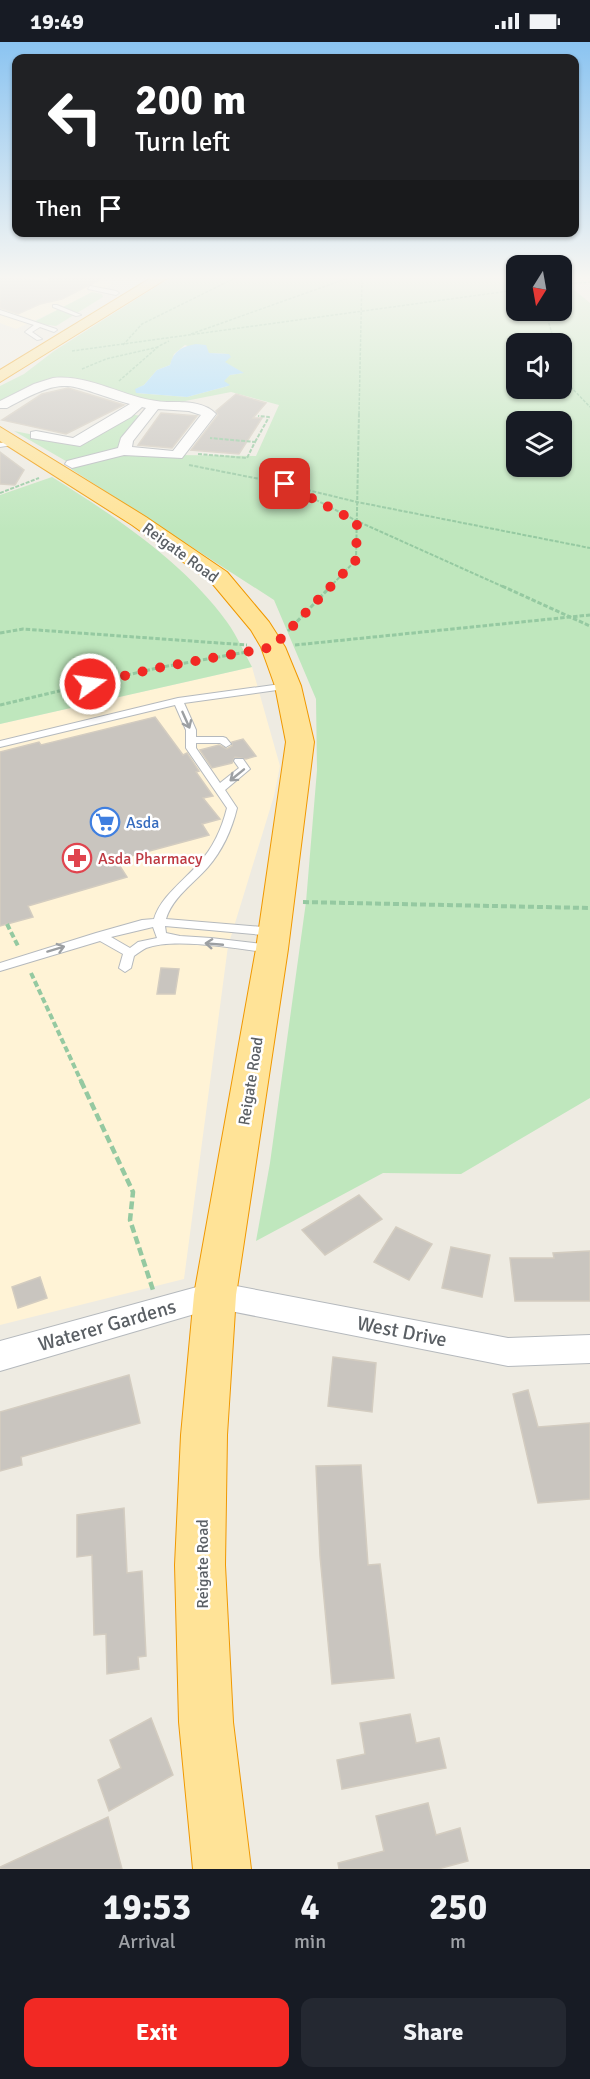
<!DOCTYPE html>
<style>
:root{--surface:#171b24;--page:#242831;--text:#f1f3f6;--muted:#9ea1a6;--accent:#f22924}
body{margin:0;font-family:Signika,sans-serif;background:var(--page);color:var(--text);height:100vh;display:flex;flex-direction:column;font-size:22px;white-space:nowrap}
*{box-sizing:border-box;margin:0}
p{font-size:20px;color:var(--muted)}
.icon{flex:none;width:33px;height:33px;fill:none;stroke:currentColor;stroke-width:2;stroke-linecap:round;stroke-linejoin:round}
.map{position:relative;height:1827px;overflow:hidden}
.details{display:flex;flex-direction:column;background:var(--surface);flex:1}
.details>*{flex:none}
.hud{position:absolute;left:12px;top:12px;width:567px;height:183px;border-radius:12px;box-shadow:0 2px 4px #0004;background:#202124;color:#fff;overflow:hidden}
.needle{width:39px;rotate:191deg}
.fabs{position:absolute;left:506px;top:213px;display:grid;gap:12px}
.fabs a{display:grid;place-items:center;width:66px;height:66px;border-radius:12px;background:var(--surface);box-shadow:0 2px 4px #0004;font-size:30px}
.pin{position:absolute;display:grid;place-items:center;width:51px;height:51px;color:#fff;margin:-26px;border-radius:12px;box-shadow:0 3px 9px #0006}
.me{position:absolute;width:66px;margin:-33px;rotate:76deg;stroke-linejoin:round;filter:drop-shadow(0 0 4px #0008)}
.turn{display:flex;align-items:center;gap:21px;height:126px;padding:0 24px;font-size:27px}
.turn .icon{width:78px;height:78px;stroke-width:2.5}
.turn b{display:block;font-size:42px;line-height:51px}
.then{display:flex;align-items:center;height:57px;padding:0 24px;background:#0003;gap:12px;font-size:22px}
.eta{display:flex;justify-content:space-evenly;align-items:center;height:102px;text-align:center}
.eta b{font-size:36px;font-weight:800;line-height:42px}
.action{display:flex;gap:12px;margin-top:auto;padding:12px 24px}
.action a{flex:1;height:69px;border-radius:12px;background:var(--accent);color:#fff;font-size:24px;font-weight:800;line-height:69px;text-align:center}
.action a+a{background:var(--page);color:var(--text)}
.status{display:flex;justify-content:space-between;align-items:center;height:42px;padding:0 30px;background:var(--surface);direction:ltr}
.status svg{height:16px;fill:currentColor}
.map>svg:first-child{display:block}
</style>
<div class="status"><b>19:49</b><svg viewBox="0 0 49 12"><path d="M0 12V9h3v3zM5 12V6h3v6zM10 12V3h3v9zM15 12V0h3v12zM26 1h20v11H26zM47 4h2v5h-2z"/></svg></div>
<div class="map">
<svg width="590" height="1827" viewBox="0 0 590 1827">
<rect width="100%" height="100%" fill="#eeebe2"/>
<!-- commercial -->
<g fill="#fff3d6">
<polygon points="0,234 70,234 115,241 16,287 0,281"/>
<polygon points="252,625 280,724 274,754 228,904 184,1237 0,1283 0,682"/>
</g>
<!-- green -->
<g fill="#bfe7bd" fill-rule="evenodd">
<path d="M173,234H516V268H561V234L566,241L590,261V1056L461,1132L383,1131L256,1199L270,1121L306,860L317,728L316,657L274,558L71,427V422L14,389L75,401L126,372L143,374L125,409L177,413L256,414L279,363L231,350L180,360H154L73,336L48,338L0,361V344L24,332L54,309ZM516,302H561V346H516ZM185,303L208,311L229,312L224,320L243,331L230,333L223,339L228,344L187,355L136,351V347L144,343L157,328L170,323L174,312ZM516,380H561V424H516Z"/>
<polygon points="92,250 102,252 103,255 56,284 32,281"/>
<path d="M52,435C113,473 185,521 227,580C237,594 244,610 252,625L0,682V453Z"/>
</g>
<!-- water -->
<path fill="#a1dbff" d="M196,302L206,303L209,311L229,312L231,315L225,320L244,331L230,333L224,339L230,343L228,344L187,355L136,351L135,347L144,343L157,328L170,323C173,309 183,304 196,302Z"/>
<!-- building -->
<g fill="#c9c5bf" stroke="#d3ccc0" stroke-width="1.5">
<polygon points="0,234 49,240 49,234 107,234 62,257 40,262 18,272 0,266"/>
<polygon points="68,346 124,363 66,392 2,378 42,352"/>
<polygon points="236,352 266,361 253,376 262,376 239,412 191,408 218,373 216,369"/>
<polygon points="161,371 197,374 172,406 138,403"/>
<polygon points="0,410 24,428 15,443 0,442"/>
<polygon points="155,675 183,713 187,711 199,729 196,730 213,754 203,756 220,777 202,782 209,793 116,818 127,835 28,864 33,875 0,884 0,710 39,700 41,703"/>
<polygon points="243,697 256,714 246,717 235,715 232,721 212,726 200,708 219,703 227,707 232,704 232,700"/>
<polygon points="161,926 179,927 175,952 157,952"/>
<polygon points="359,1153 382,1177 325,1213 302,1188"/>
<polygon points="396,1185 432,1202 409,1238 374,1220"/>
<polygon points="451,1205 490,1213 482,1255 442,1246"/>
<polygon points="590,1209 590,1259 515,1259 510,1216 554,1216 553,1211"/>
<polygon points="40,1235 47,1256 18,1266 12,1245"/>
<polygon points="333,1315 376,1321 372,1370 328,1364"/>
<polygon points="129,1333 140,1381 21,1415 22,1423 0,1429 0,1370"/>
<polygon points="528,1348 538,1385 590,1381 590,1457 538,1461 513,1352"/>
<polygon points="361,1423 368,1523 380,1522 394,1636 332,1642 320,1514 316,1424"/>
<polygon points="124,1466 127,1531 142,1529 146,1614 138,1615 139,1627 107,1632 106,1592 94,1593 92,1513 77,1515 77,1473"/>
<polygon points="410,1672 416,1701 439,1696 446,1726 342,1747 337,1718 365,1712 360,1681"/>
<polygon points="151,1676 173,1733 109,1769 98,1738 121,1726 110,1698"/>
<polygon points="428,1761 436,1793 460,1786 468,1819 438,1827 339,1827 338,1821 384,1809 376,1774"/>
<polygon points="108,1775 122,1827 0,1827 0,1825"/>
</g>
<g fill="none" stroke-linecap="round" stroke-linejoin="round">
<!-- service casing -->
<g stroke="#b5b9bd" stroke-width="2">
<g id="service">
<polygon points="90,244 116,249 119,251 116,253 88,247"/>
<polygon points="53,263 57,263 81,273 76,274 53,265"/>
<polygon points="0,268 56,287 57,288 54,290 40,285 32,290 42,297 37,298 25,290 34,283 0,272"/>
<polygon points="15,399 18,401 17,402 0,405 0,401"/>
<path d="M288,641L291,642V646L184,661L196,688V695H223L226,696L231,702L226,705L220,701H196V706L220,741L239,726L234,719L235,717H243L250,727L225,748L237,766C232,787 222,809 208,825C194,841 172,856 166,877L274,886L280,890L274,894L165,884L166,891L180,894L211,896L271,903L275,904L277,907L275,910L271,911C240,907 175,895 146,906C142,908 138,911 134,914L131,926L125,930L119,926L123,912L100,899L0,929V921L96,891L142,878L154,877C161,854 184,839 199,821C213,806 222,786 227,766L186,706V688L175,663L0,705V699L178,656ZM153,885L157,896L138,900L130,906L111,895Z"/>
</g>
</g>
<!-- minor casing -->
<g stroke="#b5b9bd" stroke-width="2">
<g id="minor">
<path d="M53,336C93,332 128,359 167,360C183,360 204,359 216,372L182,416L124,413L72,426L65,422L67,419L118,406L121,396L146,366L142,365L131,375L80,404L31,396V390L36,389L73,396L130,362C66,344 70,331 7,366H0V359L34,342ZM158,367L189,369L201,373L173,409L132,405L133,399Z"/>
<polygon points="215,1240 508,1296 590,1293 590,1321 508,1324 215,1266 0,1329 0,1299"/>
</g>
</g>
<!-- trunk casing -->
<g stroke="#f09800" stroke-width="2">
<g id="trunk">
<polygon points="154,234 171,234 0,340 0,328"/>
<polygon points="0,385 146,475 227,530 269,580 285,605 301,644 314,700 288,907 236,1253 227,1393 225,1523 233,1680 251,1827 193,1827 179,1680 175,1523 181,1393 194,1253 256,907 286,700 275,644 261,605 251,588 211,540 132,483 0,399"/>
</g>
</g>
<!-- path-far4 -->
<g stroke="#95c9a1" stroke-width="1.5" stroke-dasharray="3 1.5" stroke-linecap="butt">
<polyline points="561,242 590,240"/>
<polyline points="545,268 555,302"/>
<polyline points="191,292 354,234"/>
<polyline points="123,303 142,282 239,234"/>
<polyline points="72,309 516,248"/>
<polyline points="561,320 568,342 590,365"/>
<polyline points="82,327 106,317 158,305"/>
<polyline points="119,339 159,304 169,299"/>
<polyline points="359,372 362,234"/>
</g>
<!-- path-far3 -->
<g stroke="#95c9a1" stroke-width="2" stroke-dasharray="4 1.5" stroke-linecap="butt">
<polyline points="255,400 269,375 258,374"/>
<polyline points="198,412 247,416 255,400 210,396"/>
<polyline points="189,423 285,442 357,479 506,546"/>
<polyline points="291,444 357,460 590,506"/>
<polyline points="0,451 39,436"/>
<polyline points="329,546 356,518 359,371"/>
</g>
<!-- path-far2 -->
<g stroke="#95c9a1" stroke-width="3" stroke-dasharray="4.5 2" stroke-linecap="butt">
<polyline points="502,544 590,584"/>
<polyline points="288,589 331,544"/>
<polyline points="0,591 23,587 247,603"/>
<polyline points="295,603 590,573"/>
<polyline points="0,663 157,626 252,609"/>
</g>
<!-- path-far1 -->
<g stroke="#95c9a1" stroke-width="4" stroke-dasharray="6 3" stroke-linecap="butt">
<polyline points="303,860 590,866"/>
<polyline points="7,882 19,906"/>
<polyline points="31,931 82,1041"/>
</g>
<!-- path -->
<polyline stroke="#95c9a1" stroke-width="4.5" stroke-dasharray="8 4" stroke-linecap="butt" points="81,1039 133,1150 130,1178 153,1248"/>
<!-- service -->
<use href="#service" fill="#fff" fill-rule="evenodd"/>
<!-- minor -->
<use href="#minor" fill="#fff" fill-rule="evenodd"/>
<!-- trunk -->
<use href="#trunk" fill="#ffe397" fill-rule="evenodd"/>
</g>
<!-- one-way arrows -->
<defs><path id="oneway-shaft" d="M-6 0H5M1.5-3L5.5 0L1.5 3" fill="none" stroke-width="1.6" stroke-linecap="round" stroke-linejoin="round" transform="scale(1.5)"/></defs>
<g stroke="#9c9fa2">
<use href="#oneway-shaft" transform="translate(186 678) rotate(66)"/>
<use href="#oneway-shaft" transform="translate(237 733) rotate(141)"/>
<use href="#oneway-shaft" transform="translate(214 902) rotate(-175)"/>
<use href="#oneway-shaft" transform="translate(56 907) rotate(-17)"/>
</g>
<!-- sky -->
<linearGradient id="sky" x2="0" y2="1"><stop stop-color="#8bc4f1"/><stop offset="0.48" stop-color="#f7f6f2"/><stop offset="1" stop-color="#f7f6f2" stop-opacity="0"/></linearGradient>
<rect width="590" height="490" fill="url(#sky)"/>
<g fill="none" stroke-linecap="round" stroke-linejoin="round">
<!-- route -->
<polyline stroke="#f22924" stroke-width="10" stroke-dasharray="0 18" points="90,642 157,626 273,605 356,518 357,480 285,442"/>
</g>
<!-- icons -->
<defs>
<g id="supermarket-ring" transform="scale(1.5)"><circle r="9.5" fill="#fff" stroke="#3f7fe0" stroke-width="1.5"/><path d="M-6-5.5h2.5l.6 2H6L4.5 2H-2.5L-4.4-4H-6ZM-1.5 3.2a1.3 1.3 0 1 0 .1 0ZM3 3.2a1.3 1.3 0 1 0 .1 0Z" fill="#3f7fe0"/></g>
<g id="pharmacy-ring" transform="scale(1.5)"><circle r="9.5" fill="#fff" stroke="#e0444e" stroke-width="1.5"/><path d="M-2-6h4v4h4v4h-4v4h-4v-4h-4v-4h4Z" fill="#e0444e"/></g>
</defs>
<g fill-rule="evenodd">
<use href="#supermarket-ring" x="105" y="780"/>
<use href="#pharmacy-ring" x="77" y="816"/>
</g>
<g text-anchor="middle" stroke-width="5" stroke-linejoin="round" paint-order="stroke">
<!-- street labels -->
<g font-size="16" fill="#5a5f64" stroke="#fff">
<text transform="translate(181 510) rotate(36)" y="6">Reigate Road</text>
<text transform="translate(250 1039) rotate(-81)" y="6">Reigate Road</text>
<text transform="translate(202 1522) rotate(-90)" y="6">Reigate Road</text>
</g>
<!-- shop labels -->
<g font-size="16" fill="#366cbe" stroke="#fff" text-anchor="start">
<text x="126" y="786">Asda</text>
</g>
<!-- health labels -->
<g font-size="16" fill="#be3a42" stroke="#fff" text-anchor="start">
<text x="98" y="822">Asda Pharmacy</text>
</g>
<!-- near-street labels -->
<g font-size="20" fill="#5a5f64" stroke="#fff">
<text transform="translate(107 1283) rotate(-16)" y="7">Waterer Gardens</text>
<text transform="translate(402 1289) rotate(11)" y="7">West Drive</text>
</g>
</g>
</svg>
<div class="fabs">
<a><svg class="needle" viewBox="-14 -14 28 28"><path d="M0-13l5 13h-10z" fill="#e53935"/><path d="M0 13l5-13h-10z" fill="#9ea1a6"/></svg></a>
<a><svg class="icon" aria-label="sound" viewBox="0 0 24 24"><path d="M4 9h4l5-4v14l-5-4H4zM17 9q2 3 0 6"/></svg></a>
<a><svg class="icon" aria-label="layers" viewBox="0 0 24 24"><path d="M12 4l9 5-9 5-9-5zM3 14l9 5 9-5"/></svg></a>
</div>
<div class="pin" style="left:285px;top:442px;background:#d93025"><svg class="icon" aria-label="arrive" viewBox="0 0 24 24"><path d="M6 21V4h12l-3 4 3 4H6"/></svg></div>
<svg class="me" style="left:90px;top:642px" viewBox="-20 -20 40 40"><circle r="17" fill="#f22924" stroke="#fff" stroke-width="3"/><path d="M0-11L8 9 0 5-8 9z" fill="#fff"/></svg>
<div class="hud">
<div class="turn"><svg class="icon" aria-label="left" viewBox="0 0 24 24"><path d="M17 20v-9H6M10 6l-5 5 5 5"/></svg><div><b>200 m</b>Turn left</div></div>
<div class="then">Then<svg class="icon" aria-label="arrive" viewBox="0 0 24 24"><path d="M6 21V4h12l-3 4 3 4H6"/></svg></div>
</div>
</div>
<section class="details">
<div class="eta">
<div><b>19:53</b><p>Arrival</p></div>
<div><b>4</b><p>min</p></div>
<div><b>250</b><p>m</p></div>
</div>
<div class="action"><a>Exit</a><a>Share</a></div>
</section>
